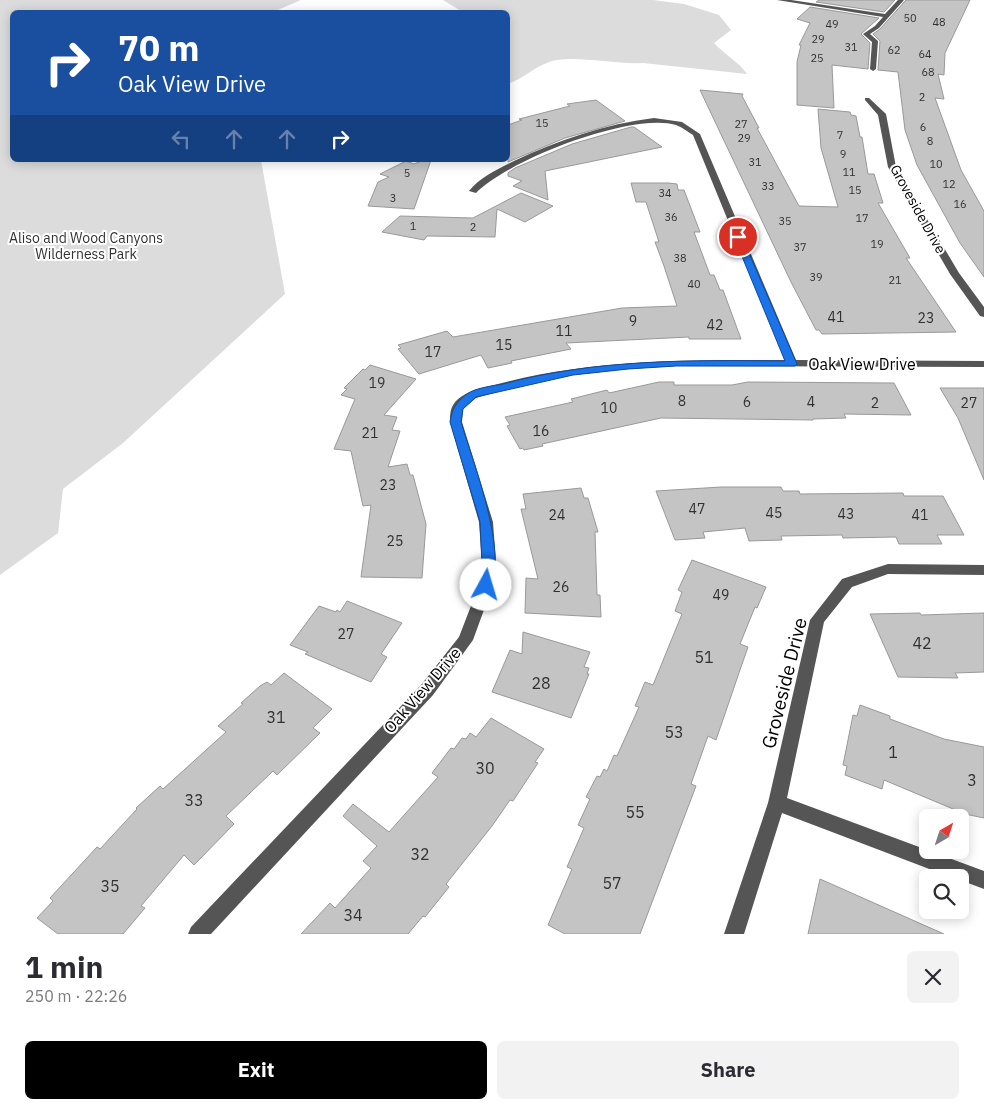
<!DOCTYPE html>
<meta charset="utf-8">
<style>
:root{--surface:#fff;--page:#f2f2f3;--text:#2b2b33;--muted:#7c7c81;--accent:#000}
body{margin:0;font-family:"IBM Plex Sans",sans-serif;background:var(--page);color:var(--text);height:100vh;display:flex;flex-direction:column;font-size:19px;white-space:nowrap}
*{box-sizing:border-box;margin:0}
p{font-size:16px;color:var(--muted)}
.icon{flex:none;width:28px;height:28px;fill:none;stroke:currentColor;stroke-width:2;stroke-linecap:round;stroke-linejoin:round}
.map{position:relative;height:934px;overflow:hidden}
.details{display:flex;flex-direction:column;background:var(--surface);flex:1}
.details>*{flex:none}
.guide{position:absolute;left:10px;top:10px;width:500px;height:152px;border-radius:8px;box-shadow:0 2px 12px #0003;background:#1a4fa0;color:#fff;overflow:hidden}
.needle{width:32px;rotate:39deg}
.buttons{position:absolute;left:919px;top:809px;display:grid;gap:10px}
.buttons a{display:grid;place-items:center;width:50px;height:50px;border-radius:8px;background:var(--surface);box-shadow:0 2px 12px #0003;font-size:25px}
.pin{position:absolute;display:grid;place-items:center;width:42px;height:42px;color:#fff;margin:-21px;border:2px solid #fff;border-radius:50%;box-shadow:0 1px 5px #0007}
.me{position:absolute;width:55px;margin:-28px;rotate:6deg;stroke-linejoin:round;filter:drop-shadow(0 0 4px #0008)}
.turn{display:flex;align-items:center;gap:18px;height:105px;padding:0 25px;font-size:22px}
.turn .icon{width:65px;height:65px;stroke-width:2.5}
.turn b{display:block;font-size:35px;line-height:42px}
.lanes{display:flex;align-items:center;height:48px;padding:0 25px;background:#0003;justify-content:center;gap:25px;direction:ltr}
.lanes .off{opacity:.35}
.round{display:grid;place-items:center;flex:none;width:52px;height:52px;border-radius:8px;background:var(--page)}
.headline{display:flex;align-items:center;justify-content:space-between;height:85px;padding:0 25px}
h1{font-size:30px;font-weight:800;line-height:38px}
.cta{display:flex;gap:10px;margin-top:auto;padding:10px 25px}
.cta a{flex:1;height:58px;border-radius:8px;background:var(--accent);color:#fff;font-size:20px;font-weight:800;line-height:58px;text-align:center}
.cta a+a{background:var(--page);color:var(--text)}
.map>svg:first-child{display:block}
</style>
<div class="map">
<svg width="984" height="934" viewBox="0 0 984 934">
<rect width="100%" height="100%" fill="#fff"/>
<!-- green -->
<g fill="#dcdcdc">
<polygon points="0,0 301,0 273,12 12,12 12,160 261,160 285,294 123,443 63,489 58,533 0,575"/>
<path d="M443,0H653L684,4L719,15L731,30L714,43C725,55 738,61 747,74L643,63C615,65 572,54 549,62C535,67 522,79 508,84V12H460L461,11Z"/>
</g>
<!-- building -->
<g fill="#c4c4c4" stroke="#999">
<polygon points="819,0 895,0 884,12 816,2"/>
<polygon points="906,0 970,0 945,53 944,75 938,74 944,99 935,98 961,170 984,211 984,277 960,243 917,165 905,130 898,72 878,70 880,41 873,34 880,29"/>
<polygon points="810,7 879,18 861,34 870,43 868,69 832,65 834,108 797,105 797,62 801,45 799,45 810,23 797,19"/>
<polygon points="700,90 743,94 742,96 759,128 757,128 799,206 838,207 821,148 818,109 850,112 851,115 856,116 860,137 862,137 868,174 874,174 883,203 878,203 910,258 906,258 956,332 822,334 819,330 816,330 791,282"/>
<polygon points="596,100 625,121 565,138 508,162 508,125 522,120 519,119 570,106 567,104"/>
<polygon points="631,127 634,127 662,147 545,171 548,200 513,186 522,181 508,176 508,173 515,168 572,144"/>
<polygon points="424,160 431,160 414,209 368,206 378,182 389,177 380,174 406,161 414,164"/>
<polygon points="631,183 668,183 677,184 678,190 684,190 700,232 694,232 710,275 714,275 720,290 723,290 741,339 689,339 689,337 566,343 571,349 511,361 512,363 488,368 481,355 419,374 398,349 401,348 398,345 447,331 453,337 622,308 677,306 664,266 655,242 659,242 646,202 636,202"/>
<polygon points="521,193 553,206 525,222 497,209 495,237 427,236 424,240 382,232 400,216 473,218"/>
<polygon points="370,365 416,379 384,415 397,417 392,430 400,431 388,467 407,464 410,475 413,475 426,524 422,578 361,577 371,505 363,506 351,451 334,449 355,399 341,395 347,389 344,388 363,369 365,370"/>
<polygon points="659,382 674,382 674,385 732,385 748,382 894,383 911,415 844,414 846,418 813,419 813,420 661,418 542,444 543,446 524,450 523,448 520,449 507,426 510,425 505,417 573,402 571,399 607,390 609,393"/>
<polygon points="940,388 984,388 984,480 958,418"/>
<polygon points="721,487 781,487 783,491 799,491 800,494 903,493 904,496 943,496 964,535 937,535 942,544 899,544 896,537 843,538 842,535 781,536 782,540 749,541 745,528 703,532 705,538 675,540 656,491"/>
<polygon points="581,488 584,498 588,498 598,532 595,532 597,595 600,595 601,617 525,613 526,578 538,579 521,509 526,509 523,494"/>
<polygon points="692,560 766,587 757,608 755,607 740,644 748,647 741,667 716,740 708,736 691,784 696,786 640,934 565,934 548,925 572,869 567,867 584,828 578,825 590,799 586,797 597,776 600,777 604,769 607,771 614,755 617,756 639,707 635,706 645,682 653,685 682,614 675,611 682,592 678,590"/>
<polygon points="347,601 402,623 381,654 387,657 371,682 305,654 308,652 290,645 319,606 336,612 337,610 340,612"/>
<polygon points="920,613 921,615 984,613 984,672 955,673 958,678 898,677 870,614"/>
<polygon points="523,632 590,652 584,667 589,668 587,674 589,674 571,718 492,692 510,650 522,654"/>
<polygon points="284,673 332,709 313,728 320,733 277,775 273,771 226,816 234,824 194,865 184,855 141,906 145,908 123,934 58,934 37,918 53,901 50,898 97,847 100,849 137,809 136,808 160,786 163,789 226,732 218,726 243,704 241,703 260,686 267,682 271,685"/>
<polygon points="860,705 890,716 890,719 944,739 984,747 984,818 965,814 884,780 882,789 845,775 847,766 843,765 853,715 857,716"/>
<polygon points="491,718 544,749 535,762 538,763 513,801 510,800 492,826 446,884 449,887 425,917 423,916 408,934 301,934 330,903 335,908 371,868 363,861 377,846 343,816 353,804 389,832 438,777 432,773 451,748 454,749 462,738 466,739 470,733 476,737"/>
<polygon points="820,879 944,934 808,934"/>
</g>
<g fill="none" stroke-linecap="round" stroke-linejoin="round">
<!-- minor -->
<g fill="#555" fill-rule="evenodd">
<polygon points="777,0 791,0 885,14 898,0 904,0 879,28 870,34 878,41 876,69 873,71 870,69 872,42 863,34 875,26 883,17"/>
<polygon points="865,98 869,98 886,114 896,167 959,273 984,307 984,317 980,316 950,274 888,167 878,115 865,100"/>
<path d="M654,118L682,122L700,134L796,360L984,361V367L676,366L628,369L573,375L513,387L476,398L463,409L462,422L493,522L496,564L493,585L473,640L433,695L211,934H188L191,927L421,685L459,637L479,585L482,564L479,522L450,422C450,418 450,411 452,407C460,391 483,388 498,384C592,359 689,360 785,360L693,135C688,132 682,127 676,125C631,112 508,160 476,193L469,191C480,177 498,169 514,161C559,140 605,124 654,118Z"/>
<polygon points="888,564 984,565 984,575 888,574 852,587 824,622 787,798 984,871 984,889 960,880 960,878 953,878 782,813 744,934 724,934 768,803 810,620 842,579"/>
</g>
</g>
<!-- route -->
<path fill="#1a73e8" stroke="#114b97" d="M738,234L742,237L797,364L795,366H676L628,369L573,375L476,397L463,409L461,422C472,459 509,554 490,589H481L479,585L482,564L480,522L450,422C452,409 456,402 467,394C475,388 492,386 503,384C596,359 690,360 785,361L734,237Z"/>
<g text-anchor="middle" stroke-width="4" stroke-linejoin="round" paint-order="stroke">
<!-- far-number labels -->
<g font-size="11" fill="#313131">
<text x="910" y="22">50</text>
<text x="939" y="26">48</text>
<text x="832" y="28">49</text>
<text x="818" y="43">29</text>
<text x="851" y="51">31</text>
<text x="894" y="54">62</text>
<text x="925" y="58">64</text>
<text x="817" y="62">25</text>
<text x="928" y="76">68</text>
<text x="922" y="101">2</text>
<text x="542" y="127">15</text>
<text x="741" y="128">27</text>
<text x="923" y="131">6</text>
<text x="840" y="139">7</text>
<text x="744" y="142">29</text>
<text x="930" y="145">8</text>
<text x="843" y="158">9</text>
<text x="755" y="166">31</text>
<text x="936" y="168">10</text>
<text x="849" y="176">11</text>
<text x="407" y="177">5</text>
<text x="949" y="188">12</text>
<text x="768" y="190">33</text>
<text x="855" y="194">15</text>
<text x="665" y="197">34</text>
<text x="393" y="202">3</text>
<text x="960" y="208">16</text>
<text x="671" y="221">36</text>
<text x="862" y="222">17</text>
<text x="785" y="225">35</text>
<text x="413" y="230">1</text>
<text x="473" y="231">2</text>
<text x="877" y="248">19</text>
<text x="800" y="251">37</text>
<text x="680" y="262">38</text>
<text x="816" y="281">39</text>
<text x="895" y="284">21</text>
<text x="694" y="288">40</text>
</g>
<!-- far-street labels -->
<g font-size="14" fill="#000" stroke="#fff">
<text transform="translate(918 209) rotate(61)" y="5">Groveside Drive</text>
</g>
<!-- far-park labels -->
<g font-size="14" fill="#333" stroke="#fff">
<text x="86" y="243">Aliso and Wood Canyons<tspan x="86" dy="16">Wilderness Park</tspan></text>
</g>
<!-- number labels -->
<g font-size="14" fill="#313131">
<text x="836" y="322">41</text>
<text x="926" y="323">23</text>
<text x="633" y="326">9</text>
<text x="715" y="330">42</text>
<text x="564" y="336">11</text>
<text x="504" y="350">15</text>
<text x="433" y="357">17</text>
<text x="377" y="388">19</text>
<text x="682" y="406">8</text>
<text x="747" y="407">6</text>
<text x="811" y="407">4</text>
<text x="875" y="408">2</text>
<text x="969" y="408">27</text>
<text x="609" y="413">10</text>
<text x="541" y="436">16</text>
<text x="370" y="438">21</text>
<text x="388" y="490">23</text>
<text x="697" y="514">47</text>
<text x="774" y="518">45</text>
<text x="846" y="519">43</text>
<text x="557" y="520">24</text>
<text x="920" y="520">41</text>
<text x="395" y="546">25</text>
<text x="561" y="592">26</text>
<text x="721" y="600">49</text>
<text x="346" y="639">27</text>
</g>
<!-- street labels -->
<g font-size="16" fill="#000" stroke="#fff">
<text x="862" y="370">Oak View Drive</text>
<text transform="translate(422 690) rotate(-49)" y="6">Oak View Drive</text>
</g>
<!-- near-number labels -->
<g font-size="16" fill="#313131">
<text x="922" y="649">42</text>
<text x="704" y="663">51</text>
<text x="541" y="689">28</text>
<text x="276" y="723">31</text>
<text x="674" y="738">53</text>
<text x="893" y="758">1</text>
<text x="485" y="774">30</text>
<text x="972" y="786">3</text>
<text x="194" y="806">33</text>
<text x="635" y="818">55</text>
<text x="420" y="860">32</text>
<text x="612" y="889">57</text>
<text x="110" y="892">35</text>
<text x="353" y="921">34</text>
</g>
<!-- near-street labels -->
<g font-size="19" fill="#000" stroke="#fff">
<text transform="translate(784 683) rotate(-76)" y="7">Groveside Drive</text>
</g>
</g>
</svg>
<div class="buttons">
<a><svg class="needle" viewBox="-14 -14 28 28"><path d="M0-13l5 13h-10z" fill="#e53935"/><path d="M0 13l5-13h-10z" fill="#7c7c81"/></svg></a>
<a><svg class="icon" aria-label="search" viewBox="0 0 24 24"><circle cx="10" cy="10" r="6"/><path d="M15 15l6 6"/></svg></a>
</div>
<div class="pin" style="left:738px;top:237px;background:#d93025"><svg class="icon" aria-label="arrive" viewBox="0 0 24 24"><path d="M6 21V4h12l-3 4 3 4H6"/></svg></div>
<svg class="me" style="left:486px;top:585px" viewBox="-20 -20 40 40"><circle r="19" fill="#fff"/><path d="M0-13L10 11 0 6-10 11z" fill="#1a73e8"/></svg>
<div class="guide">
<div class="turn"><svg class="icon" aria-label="right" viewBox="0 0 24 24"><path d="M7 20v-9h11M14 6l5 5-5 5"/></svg><div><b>70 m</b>Oak View Drive</div></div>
<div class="lanes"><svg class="icon off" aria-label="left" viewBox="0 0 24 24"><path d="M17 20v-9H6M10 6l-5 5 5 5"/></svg><svg class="icon off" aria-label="ahead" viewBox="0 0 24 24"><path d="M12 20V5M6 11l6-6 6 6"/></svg><svg class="icon off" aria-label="ahead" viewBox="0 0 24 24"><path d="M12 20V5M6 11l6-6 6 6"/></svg><svg class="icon" aria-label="right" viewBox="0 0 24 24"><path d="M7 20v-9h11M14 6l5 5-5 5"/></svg></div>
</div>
</div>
<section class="details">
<div class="headline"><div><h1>1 min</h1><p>250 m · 22:26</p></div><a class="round"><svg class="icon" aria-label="close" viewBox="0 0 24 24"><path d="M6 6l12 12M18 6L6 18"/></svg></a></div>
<div class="cta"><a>Exit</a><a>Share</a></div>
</section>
